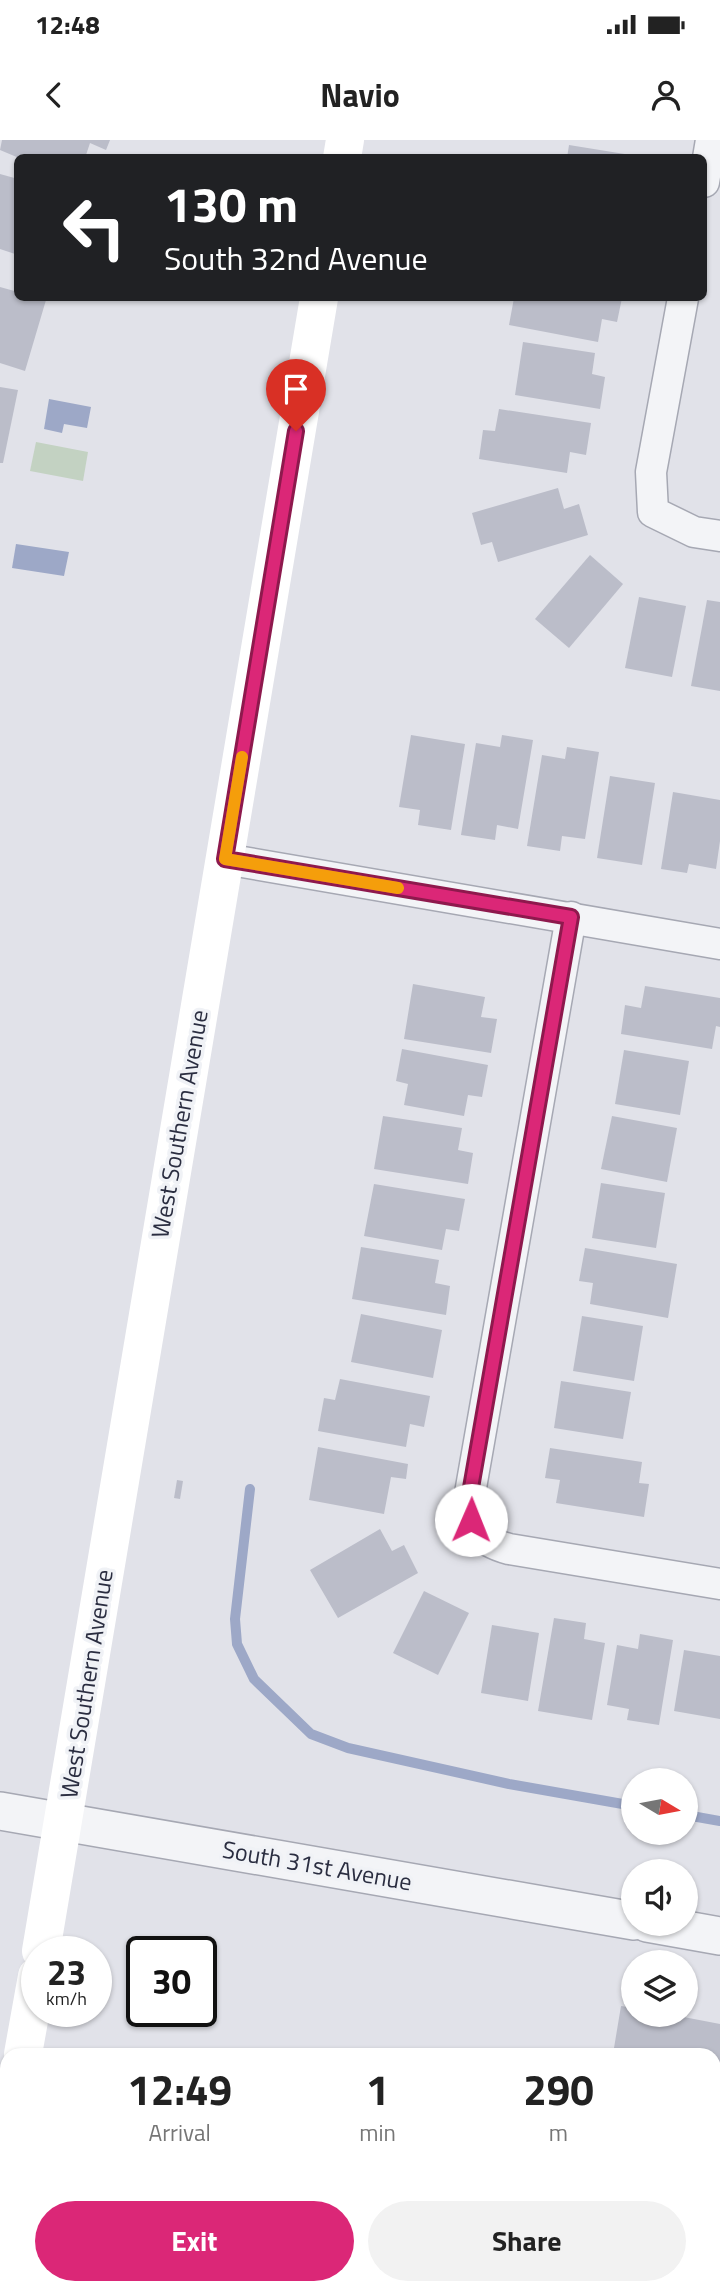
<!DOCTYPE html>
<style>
:root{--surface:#fff;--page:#f2f2f2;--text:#222;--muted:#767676;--accent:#db2777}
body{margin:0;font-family:"Titillium Web",sans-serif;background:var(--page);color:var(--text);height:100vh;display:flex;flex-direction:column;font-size:26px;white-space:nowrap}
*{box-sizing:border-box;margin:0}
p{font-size:23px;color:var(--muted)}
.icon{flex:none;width:38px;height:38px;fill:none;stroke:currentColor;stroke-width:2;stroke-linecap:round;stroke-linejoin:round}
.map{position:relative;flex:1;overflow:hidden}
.sheet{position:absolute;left:0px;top:1908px;width:721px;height:247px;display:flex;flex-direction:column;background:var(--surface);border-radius:21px 21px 0 0;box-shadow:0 2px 5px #0004}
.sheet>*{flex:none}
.banner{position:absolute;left:14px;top:14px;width:693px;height:147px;border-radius:10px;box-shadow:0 2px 5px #0004;background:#202124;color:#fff;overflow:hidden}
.needle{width:46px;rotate:100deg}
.tools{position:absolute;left:621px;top:1628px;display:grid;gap:14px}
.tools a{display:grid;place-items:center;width:77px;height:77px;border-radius:50%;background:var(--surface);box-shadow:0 2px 5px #0004;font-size:35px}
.speed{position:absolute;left:21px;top:1796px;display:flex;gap:14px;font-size:35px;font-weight:700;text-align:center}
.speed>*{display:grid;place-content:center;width:91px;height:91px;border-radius:50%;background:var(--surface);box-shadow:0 2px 5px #0004;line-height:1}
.speed small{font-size:18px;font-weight:400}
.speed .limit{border:4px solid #111;border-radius:10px;background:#fff;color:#111}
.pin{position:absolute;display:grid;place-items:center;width:60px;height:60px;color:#fff;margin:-72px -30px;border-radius:50% 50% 50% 0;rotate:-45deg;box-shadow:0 0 7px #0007}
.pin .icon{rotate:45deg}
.me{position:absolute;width:77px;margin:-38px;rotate:1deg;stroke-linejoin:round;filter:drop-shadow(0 0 5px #0008)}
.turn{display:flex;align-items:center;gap:24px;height:147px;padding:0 35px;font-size:32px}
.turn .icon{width:91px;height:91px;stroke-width:2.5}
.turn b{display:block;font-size:49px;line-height:60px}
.eta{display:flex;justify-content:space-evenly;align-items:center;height:119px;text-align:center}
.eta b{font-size:42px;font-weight:700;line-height:49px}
.button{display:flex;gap:14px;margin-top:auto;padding:14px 35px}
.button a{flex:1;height:80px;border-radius:42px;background:var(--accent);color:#fff;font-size:28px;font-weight:700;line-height:80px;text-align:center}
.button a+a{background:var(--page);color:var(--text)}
.status{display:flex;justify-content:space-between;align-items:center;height:49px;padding:0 35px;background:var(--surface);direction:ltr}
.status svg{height:19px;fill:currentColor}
header{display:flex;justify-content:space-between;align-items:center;height:91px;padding:0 35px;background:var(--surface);font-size:32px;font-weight:700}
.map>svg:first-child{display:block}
</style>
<div class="status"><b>12:48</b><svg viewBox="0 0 49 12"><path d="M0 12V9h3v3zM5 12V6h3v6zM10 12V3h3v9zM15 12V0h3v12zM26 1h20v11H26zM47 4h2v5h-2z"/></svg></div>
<header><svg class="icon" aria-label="back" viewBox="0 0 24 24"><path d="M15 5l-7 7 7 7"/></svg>Navio<svg class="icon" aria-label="person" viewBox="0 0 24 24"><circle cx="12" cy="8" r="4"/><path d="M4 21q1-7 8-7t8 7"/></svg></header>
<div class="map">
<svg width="720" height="2153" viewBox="0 0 720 2153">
<rect width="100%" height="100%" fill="#e1e2e9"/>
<!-- green -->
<polygon fill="#c3d2c2" points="36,302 88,312 83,341 30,331"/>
<!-- water -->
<g fill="#9da8c7">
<polygon points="49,259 91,267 87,288 64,284 62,293 44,289"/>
<polygon points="16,404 69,412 64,436 12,428"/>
</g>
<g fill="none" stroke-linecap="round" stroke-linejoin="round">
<!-- stream -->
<g stroke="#9da8c7" stroke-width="10">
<polyline points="250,1349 235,1479 237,1504 254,1539 311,1594 348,1608 509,1644 634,1666"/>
<polyline points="686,1675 720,1681"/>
</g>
</g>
<!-- building -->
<g fill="#bbbdc9">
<polygon points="2,0 110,0 106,10 90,3 85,18 19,18 0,10"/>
<polygon points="569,5 637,16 637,18 567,18"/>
<polygon points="0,34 18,39 18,115 0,109"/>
<polygon points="0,147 18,152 18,158 36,158 46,160 25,231 0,223"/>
<polygon points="514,158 622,158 617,182 602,179 598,202 509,185"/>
<polygon points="523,202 595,213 592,234 605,237 600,269 515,255"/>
<polygon points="0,247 18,250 3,323 0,323"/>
<polygon points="499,269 591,283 586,315 570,312 567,333 479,319 483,290 495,291"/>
<polygon points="558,348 564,369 579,364 588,395 498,422 492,402 481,405 472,373"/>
<polygon points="590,415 623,444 569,508 535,479"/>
<polygon points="639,457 686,466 672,537 625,528"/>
<polygon points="707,460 720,462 720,551 691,546"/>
<polygon points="411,595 465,604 451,690 418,685 420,670 399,667"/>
<polygon points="502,595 533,600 518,689 497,685 495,700 461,695 476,603 500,607"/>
<polygon points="567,607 599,612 585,699 562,696 560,711 527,706 542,615 565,619"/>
<polygon points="610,636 655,643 642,725 597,718"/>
<polygon points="673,652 720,660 720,701 716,729 689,724 687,733 661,729"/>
<polygon points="413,844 485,857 481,877 497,879 491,913 404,899"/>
<polygon points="645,846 720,858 720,887 716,886 712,909 621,894 625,865 641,868"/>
<polygon points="402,909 488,925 482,957 468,955 464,976 404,965 408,944 396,941"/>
<polygon points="624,910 689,921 680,975 615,964"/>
<polygon points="383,976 462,988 458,1010 473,1013 468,1044 374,1029"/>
<polygon points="612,976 677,988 667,1042 601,1029"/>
<polygon points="601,1043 665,1053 656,1108 592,1098"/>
<polygon points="374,1044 465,1059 459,1091 446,1089 442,1110 364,1096"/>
<polygon points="361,1107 439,1120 435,1143 450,1146 446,1175 352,1159"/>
<polygon points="585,1108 677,1124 668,1178 590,1164 593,1143 579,1141"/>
<polygon points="361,1174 442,1190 433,1238 351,1222"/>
<polygon points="582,1176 643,1186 634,1241 573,1231"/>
<polygon points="340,1239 430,1256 424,1287 410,1284 406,1307 318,1291 324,1258 335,1260"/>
<polygon points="561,1241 631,1252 623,1299 554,1288"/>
<polygon points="318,1307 408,1324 406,1339 391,1337 384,1374 309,1360"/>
<polygon points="550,1308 642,1322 639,1343 649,1344 644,1377 556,1363 560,1340 545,1338"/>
<polygon points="177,1340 183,1341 180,1359 174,1358"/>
<polygon points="380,1389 392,1411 404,1405 418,1433 338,1478 310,1430"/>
<polygon points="424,1451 469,1473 438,1535 393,1513"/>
<polygon points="554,1478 586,1483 584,1499 605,1503 592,1580 538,1571"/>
<polygon points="492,1485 539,1493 528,1561 481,1553"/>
<polygon points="640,1494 673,1500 659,1585 627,1580 629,1569 607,1565 617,1505 638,1509"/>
<polygon points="684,1510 720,1516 720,1579 674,1571"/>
<polygon points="621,1866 634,1868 634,1874 668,1874 720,1884 720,1940 714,1938 714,1914 613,1914"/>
<polygon points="714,1949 720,1950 720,1976 717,1976 715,1986"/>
<polygon points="714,2137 720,2145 709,2153 614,2153 622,2147 714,2147"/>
</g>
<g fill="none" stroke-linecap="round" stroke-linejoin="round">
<!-- minor casing -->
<g stroke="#a6a8b3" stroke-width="33">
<g id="minor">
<polyline points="704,42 711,0"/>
<polyline points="683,158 651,332 653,372 694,392 720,396"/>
<polyline points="225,719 720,804"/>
<path d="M571,777L469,1359C472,1389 479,1401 509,1409L720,1444"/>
</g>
</g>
<!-- tertiary casing -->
<g stroke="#a6a8b3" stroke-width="40">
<g id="tertiary">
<polyline points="0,1671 634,1781"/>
<polyline points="647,1783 720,1796"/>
</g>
</g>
<!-- minor -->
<use href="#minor" stroke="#f3f4f7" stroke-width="30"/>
<!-- tertiary -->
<use href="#tertiary" stroke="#f3f4f7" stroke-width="37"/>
<!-- secondary -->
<g stroke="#fff" stroke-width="38">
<polyline points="342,18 345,0"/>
<polyline points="41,1811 319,158"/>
<polyline points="23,1914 37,1836"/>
<polyline points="0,2049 7,2009"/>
</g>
</g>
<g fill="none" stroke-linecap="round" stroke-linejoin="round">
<!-- route casing -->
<g stroke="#8e194d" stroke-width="18">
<polyline id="route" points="296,291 225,719 571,777 469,1359 471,1380"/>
</g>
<!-- route -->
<use href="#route" stroke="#db2777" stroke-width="12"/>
<!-- slow -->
<polyline stroke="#f59e0b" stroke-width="12" points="242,617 225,719 398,748"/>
</g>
<g text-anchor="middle" stroke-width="7" stroke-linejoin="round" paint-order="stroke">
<!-- street labels -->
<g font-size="24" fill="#2a2d40" stroke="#f0f2f6">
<text transform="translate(180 984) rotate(-80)" y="8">West Southern Avenue</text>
<text transform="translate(87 1544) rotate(-81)" y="8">West Southern Avenue</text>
<text transform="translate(317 1726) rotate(10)" y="8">South 31st Avenue</text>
</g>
</g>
</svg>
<div class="tools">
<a><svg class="needle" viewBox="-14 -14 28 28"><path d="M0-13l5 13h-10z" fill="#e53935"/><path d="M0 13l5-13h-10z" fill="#767676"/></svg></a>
<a><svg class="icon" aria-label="sound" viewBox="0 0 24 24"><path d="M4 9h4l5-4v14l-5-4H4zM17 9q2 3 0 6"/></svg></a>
<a><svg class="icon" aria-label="layers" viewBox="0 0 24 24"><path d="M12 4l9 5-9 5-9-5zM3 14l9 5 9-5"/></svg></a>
</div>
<div class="speed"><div>23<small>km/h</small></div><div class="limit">30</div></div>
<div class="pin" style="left:296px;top:291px;background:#d93025"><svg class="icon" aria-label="arrive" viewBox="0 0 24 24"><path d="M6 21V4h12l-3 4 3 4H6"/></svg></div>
<svg class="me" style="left:471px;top:1380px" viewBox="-20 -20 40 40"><circle r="19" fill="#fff"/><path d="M0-13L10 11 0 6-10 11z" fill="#db2777"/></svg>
<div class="banner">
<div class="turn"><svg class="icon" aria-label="left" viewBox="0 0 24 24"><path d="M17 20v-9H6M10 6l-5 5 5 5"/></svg><div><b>130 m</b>South 32nd Avenue</div></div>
</div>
<section class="sheet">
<div class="eta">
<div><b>12:49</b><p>Arrival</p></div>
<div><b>1</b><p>min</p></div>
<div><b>290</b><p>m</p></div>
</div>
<div class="button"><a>Exit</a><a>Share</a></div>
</section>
</div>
